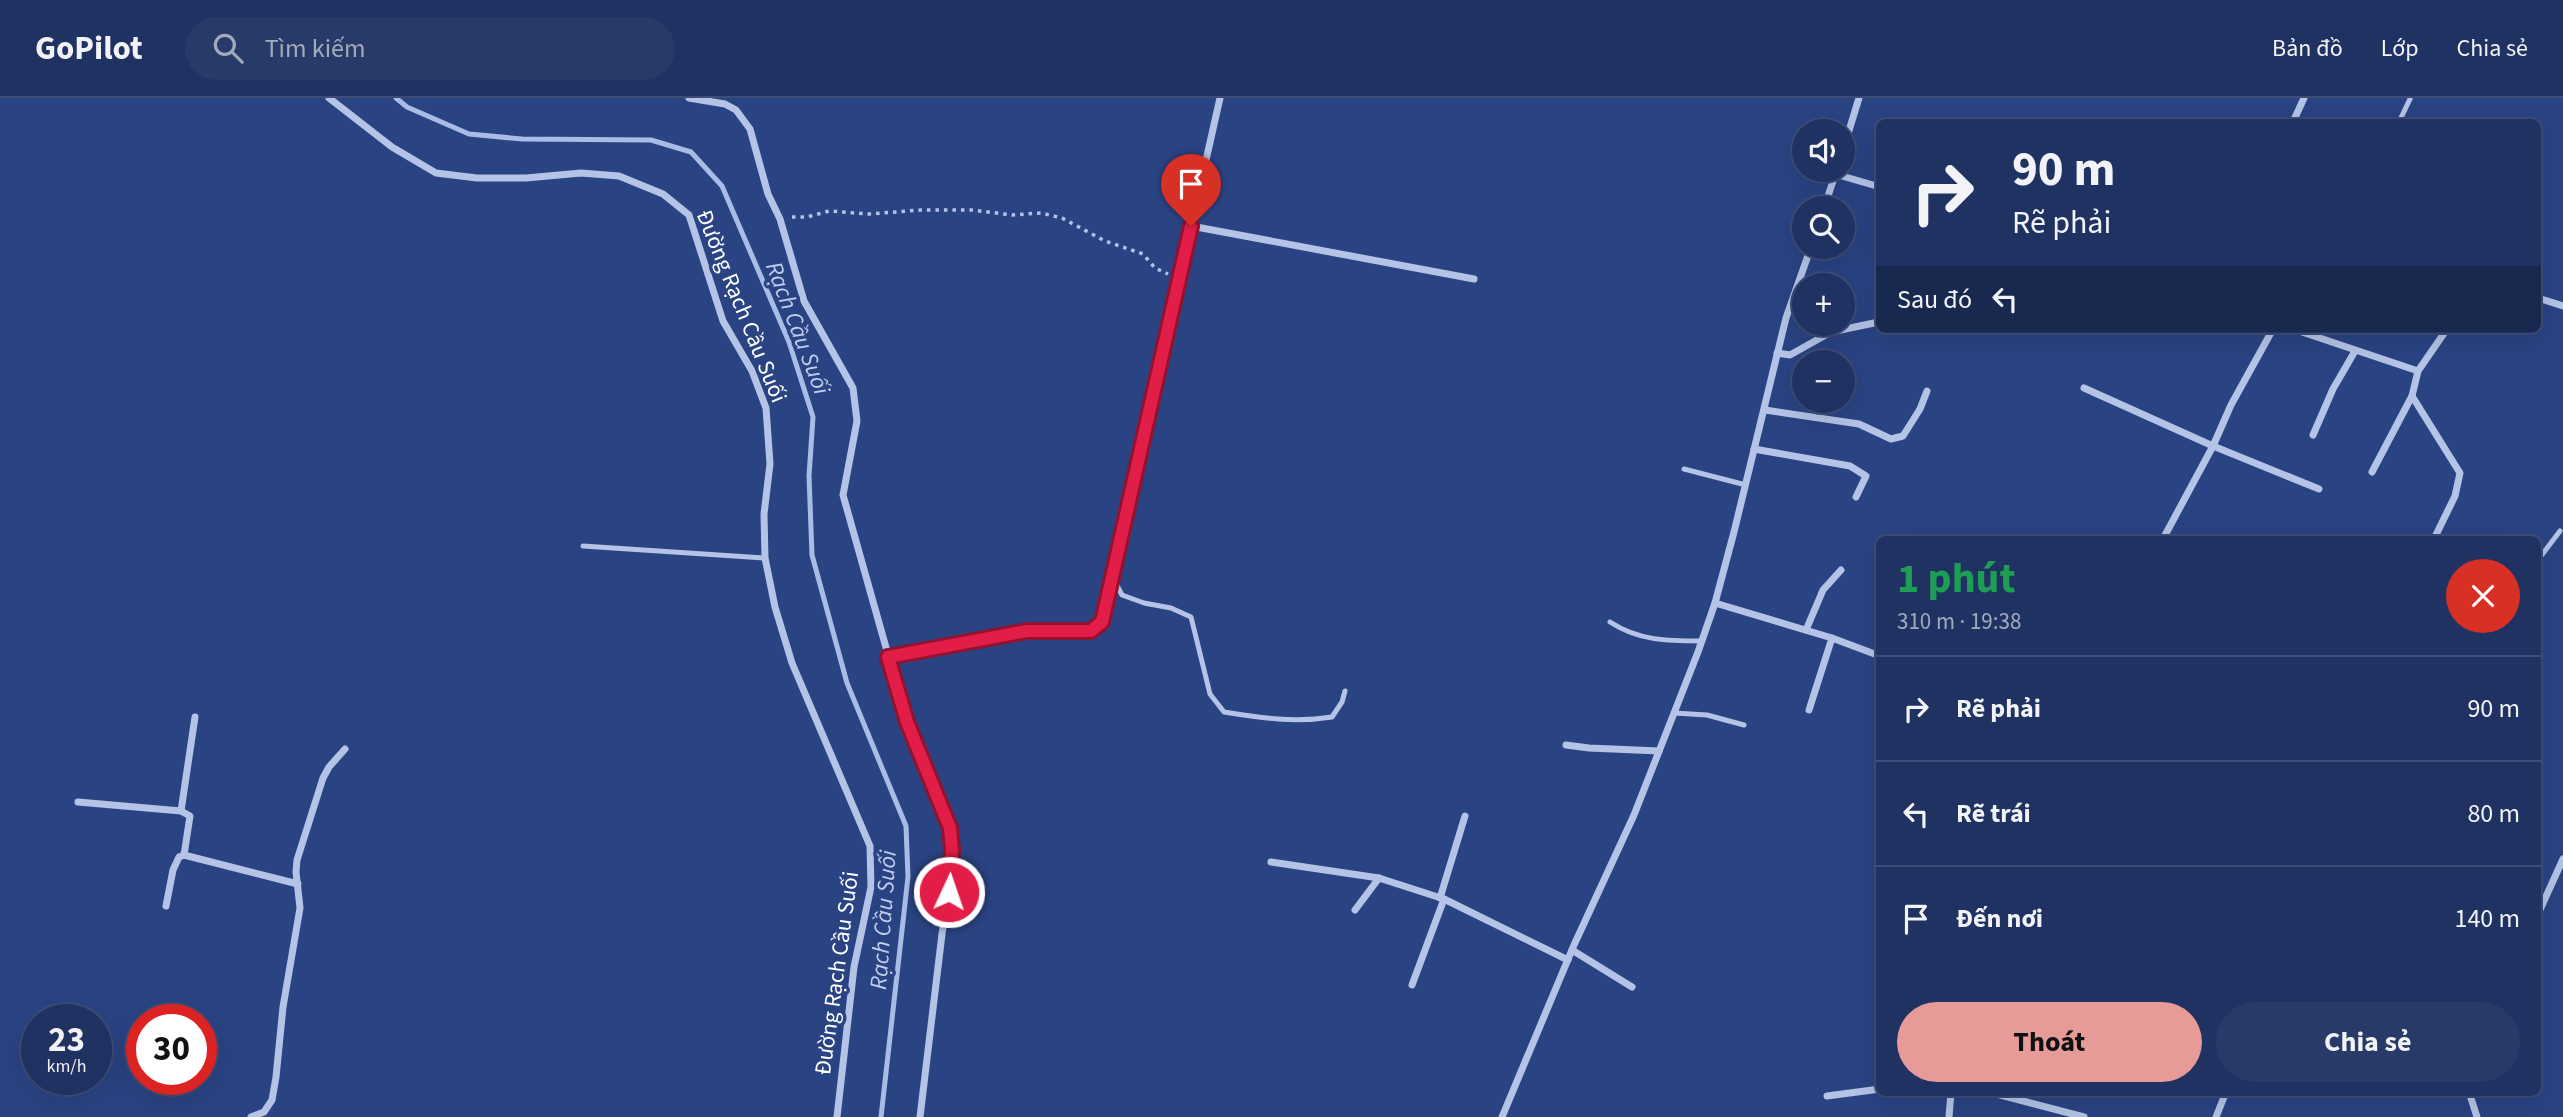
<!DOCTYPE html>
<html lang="vi">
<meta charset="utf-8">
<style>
:root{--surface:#203262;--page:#283a68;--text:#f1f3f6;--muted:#a2aabe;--line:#3d4d77;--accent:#e69b98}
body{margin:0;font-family:"Source Sans 3",sans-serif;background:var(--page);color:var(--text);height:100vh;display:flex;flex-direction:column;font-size:26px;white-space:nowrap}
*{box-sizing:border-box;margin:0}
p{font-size:23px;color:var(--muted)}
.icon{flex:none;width:38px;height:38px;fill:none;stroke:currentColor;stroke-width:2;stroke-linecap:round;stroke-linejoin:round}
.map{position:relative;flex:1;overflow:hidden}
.sheet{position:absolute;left:1876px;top:438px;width:665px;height:560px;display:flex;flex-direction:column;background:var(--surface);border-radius:10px;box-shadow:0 7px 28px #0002,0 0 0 2px var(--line)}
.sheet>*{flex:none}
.top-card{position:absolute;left:1876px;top:21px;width:665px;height:214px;border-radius:10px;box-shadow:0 7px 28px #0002,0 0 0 2px var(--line);background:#203262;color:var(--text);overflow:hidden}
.controls{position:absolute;left:1792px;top:21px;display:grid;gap:14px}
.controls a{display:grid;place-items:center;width:63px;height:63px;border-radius:50%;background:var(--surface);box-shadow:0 7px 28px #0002,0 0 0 2px var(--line);font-size:35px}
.speed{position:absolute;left:21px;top:906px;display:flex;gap:14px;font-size:35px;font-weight:700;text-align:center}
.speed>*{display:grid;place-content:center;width:91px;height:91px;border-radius:50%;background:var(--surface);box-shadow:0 7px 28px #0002,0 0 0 2px var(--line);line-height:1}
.speed small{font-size:18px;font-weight:400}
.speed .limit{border:10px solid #d22;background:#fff;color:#111}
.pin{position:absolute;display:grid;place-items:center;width:60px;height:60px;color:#fff;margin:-72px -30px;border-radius:50% 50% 50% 0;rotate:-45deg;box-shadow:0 0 7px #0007}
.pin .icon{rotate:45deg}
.me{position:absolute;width:77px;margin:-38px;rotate:3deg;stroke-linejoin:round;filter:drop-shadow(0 0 5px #0008)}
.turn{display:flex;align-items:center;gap:24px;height:147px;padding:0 21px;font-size:32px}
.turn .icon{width:91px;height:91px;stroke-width:2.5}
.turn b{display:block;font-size:49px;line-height:60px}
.then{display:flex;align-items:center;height:66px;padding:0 21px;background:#0003;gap:14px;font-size:26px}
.round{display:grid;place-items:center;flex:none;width:74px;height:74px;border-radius:37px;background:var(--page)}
.headline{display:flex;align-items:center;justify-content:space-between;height:119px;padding:0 21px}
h1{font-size:42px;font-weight:700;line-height:52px;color:#1e9e55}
.button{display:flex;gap:14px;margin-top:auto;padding:14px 21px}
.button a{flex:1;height:80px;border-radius:42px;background:var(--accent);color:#111;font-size:28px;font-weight:700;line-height:80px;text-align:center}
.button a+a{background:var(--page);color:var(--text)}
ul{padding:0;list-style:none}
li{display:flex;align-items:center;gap:21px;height:105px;padding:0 21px;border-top:2px solid var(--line)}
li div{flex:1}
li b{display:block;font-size:26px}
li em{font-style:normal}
header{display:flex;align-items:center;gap:42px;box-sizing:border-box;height:98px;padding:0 35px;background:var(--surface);border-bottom:2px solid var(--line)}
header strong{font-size:33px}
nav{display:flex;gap:38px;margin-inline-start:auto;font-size:24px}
.search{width:490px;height:63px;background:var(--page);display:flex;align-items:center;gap:18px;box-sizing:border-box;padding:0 24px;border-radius:38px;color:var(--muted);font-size:26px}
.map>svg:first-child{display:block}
</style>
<header>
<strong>GoPilot</strong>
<div class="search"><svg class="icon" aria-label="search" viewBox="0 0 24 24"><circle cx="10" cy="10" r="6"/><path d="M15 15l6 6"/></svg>Tìm kiếm</div>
<nav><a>Bản đồ</a><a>Lớp</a><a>Chia sẻ</a></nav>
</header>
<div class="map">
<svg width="2563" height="1019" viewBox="0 0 2563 1019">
<rect width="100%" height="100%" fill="#2a4383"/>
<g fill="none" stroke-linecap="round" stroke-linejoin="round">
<!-- stream -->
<polyline stroke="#a9bce6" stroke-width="5" points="396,0 407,9 469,36 522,41 651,42 691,54 722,88 789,244 813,319 809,378 812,457 847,585 906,728 908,779 881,1019"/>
<!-- path -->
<polyline stroke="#b4c3e6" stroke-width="3.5" stroke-dasharray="3.5 5" stroke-linecap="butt" points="792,119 807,119 829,113 869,116 921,112 972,112 1012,117 1041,115 1062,120 1105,143 1143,156 1155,170 1168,176"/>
<!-- lane -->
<g stroke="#b4c3e6" stroke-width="5">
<polyline points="2399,24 2410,1"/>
<polyline points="1684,371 1746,387"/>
<polyline points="583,448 765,460"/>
<polyline points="2538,462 2560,433"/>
<path d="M1113,480L1122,497L1144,505L1171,510L1191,519L1210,596L1224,614C1261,620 1295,625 1332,619L1342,604L1345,593"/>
<path d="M1610,524C1639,543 1668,543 1702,543"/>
<polyline points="1674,615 1707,617 1744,627"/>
</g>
<!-- street -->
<g stroke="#b4c3e6" stroke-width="7">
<polyline points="329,0 392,49 436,75 477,80 526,80 581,75 619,78 663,96 689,117 723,223 752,273 766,310 770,366 764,416 765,460 775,509 792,565 870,748 871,789 854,869 837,1019"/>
<polyline points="689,0 725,6 736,12 750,31 768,96 780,121 804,203 853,290 857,323 843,397 907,624 950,730 952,752 949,794 942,836 920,1019"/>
<polyline points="2293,24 2304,0"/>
<polyline points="1843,52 1859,0"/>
<polyline points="1835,76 1880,89"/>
<polyline points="1824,110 1836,74"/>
<polyline points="1191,128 1474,181"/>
<polyline points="2538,200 2563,208"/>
<polyline points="2293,231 2418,273"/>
<polyline points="1777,255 1790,257 1831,234 1874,225"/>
<polyline points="2084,290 2213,348 2319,391"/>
<polyline points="1765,312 1859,326 1891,341 1903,338 1920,311 1927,293"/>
<polyline points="2313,337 2333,291 2355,253"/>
<polyline points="1754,351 1850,368 1866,378 1856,399"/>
<polyline points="2372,374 2412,298"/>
<polyline points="2163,441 2213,348 2231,307 2273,231"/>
<polyline points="2434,441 2455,398 2460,375 2412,298 2418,273 2447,231"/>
<polyline points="1715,505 1832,540 1880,558"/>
<polyline points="1806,532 1823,492 1841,472"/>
<polyline points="888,559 1027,532 1092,533 1102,524 1220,0"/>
<polyline points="1809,612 1832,540"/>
<polyline points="1566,647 1589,650 1659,653"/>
<polyline points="78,704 181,713 190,718 184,757 179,759 173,772 166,808"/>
<polyline points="181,713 195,619"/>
<polyline points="184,757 298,786"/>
<polyline points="1271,764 1379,780"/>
<polyline points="1440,800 1465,718"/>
<polyline points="1355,812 1379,780 1444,801 1568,862"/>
<polyline points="2538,816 2563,761"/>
<polyline points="1572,852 1632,889"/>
<polyline points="1412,887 1444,801"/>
<polyline points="2538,969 2539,970"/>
<polyline points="1989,994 2084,1019"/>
<polyline points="2469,994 2477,1019"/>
<polyline points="1827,998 1880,991"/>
<polyline points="251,1019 264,1014 272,1002 276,979 283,909 300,810 296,774 297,762 323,680 329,669 345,651"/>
<polyline points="1502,1019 1574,847 1634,717 1698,554 1715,505 1734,434 1786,220 1811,149"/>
<polyline points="1949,1019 1951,994"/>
<polyline points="2216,1019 2226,994"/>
</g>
</g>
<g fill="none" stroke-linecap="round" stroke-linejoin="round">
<!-- route casing -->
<g stroke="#92132f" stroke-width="18">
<polyline id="route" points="949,794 952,752 950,730 907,624 888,559 1027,533 1091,533 1102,524 1191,128"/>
</g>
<!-- route -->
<use href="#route" stroke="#e11d48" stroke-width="12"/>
</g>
<g text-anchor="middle" stroke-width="7" stroke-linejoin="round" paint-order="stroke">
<!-- street labels -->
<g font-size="23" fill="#fff" stroke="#2a4383">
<text transform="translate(742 208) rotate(68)" y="8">Đường Rạch Cầu Suối</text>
<text transform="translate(836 875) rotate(-82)" y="8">Đường Rạch Cầu Suối</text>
</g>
<!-- water labels -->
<g font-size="24" font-style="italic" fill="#c0cdee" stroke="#2a4383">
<text transform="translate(798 230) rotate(69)" y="8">Rạch Cầu Suối</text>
<text transform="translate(883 822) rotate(-86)" y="8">Rạch Cầu Suối</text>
</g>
</g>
</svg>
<div class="controls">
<a><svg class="icon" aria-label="sound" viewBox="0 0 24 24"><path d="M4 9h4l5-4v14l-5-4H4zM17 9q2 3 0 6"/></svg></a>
<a><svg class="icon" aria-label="search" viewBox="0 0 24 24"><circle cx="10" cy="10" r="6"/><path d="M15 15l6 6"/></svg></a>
<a>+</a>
<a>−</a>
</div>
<div class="speed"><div>23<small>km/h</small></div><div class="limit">30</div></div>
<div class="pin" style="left:1191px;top:128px;background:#d93025"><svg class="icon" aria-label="arrive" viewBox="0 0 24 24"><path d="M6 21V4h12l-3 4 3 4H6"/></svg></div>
<svg class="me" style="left:949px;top:794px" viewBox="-20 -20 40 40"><circle r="17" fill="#e11d48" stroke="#fff" stroke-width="3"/><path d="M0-11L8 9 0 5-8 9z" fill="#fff"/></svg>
<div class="top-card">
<div class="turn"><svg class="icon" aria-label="right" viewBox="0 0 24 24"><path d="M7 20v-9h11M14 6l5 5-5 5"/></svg><div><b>90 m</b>Rẽ phải</div></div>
<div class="then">Sau đó<svg class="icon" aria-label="left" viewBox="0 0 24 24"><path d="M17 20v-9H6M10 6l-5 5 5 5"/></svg></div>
</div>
<section class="sheet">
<div class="headline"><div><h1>1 phút</h1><p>310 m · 19:38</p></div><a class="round" style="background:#d93025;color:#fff"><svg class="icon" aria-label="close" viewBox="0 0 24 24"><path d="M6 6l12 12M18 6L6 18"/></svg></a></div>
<ul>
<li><svg class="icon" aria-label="right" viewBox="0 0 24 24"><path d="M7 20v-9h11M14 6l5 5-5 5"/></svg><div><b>Rẽ phải</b></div><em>90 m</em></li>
<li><svg class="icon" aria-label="left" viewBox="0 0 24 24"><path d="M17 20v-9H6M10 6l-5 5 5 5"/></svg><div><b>Rẽ trái</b></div><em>80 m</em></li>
<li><svg class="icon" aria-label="arrive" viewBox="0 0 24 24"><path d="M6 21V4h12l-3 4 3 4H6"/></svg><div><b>Đến nơi</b></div><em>140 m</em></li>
</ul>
<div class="button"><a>Thoát</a><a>Chia sẻ</a></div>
</section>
</div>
